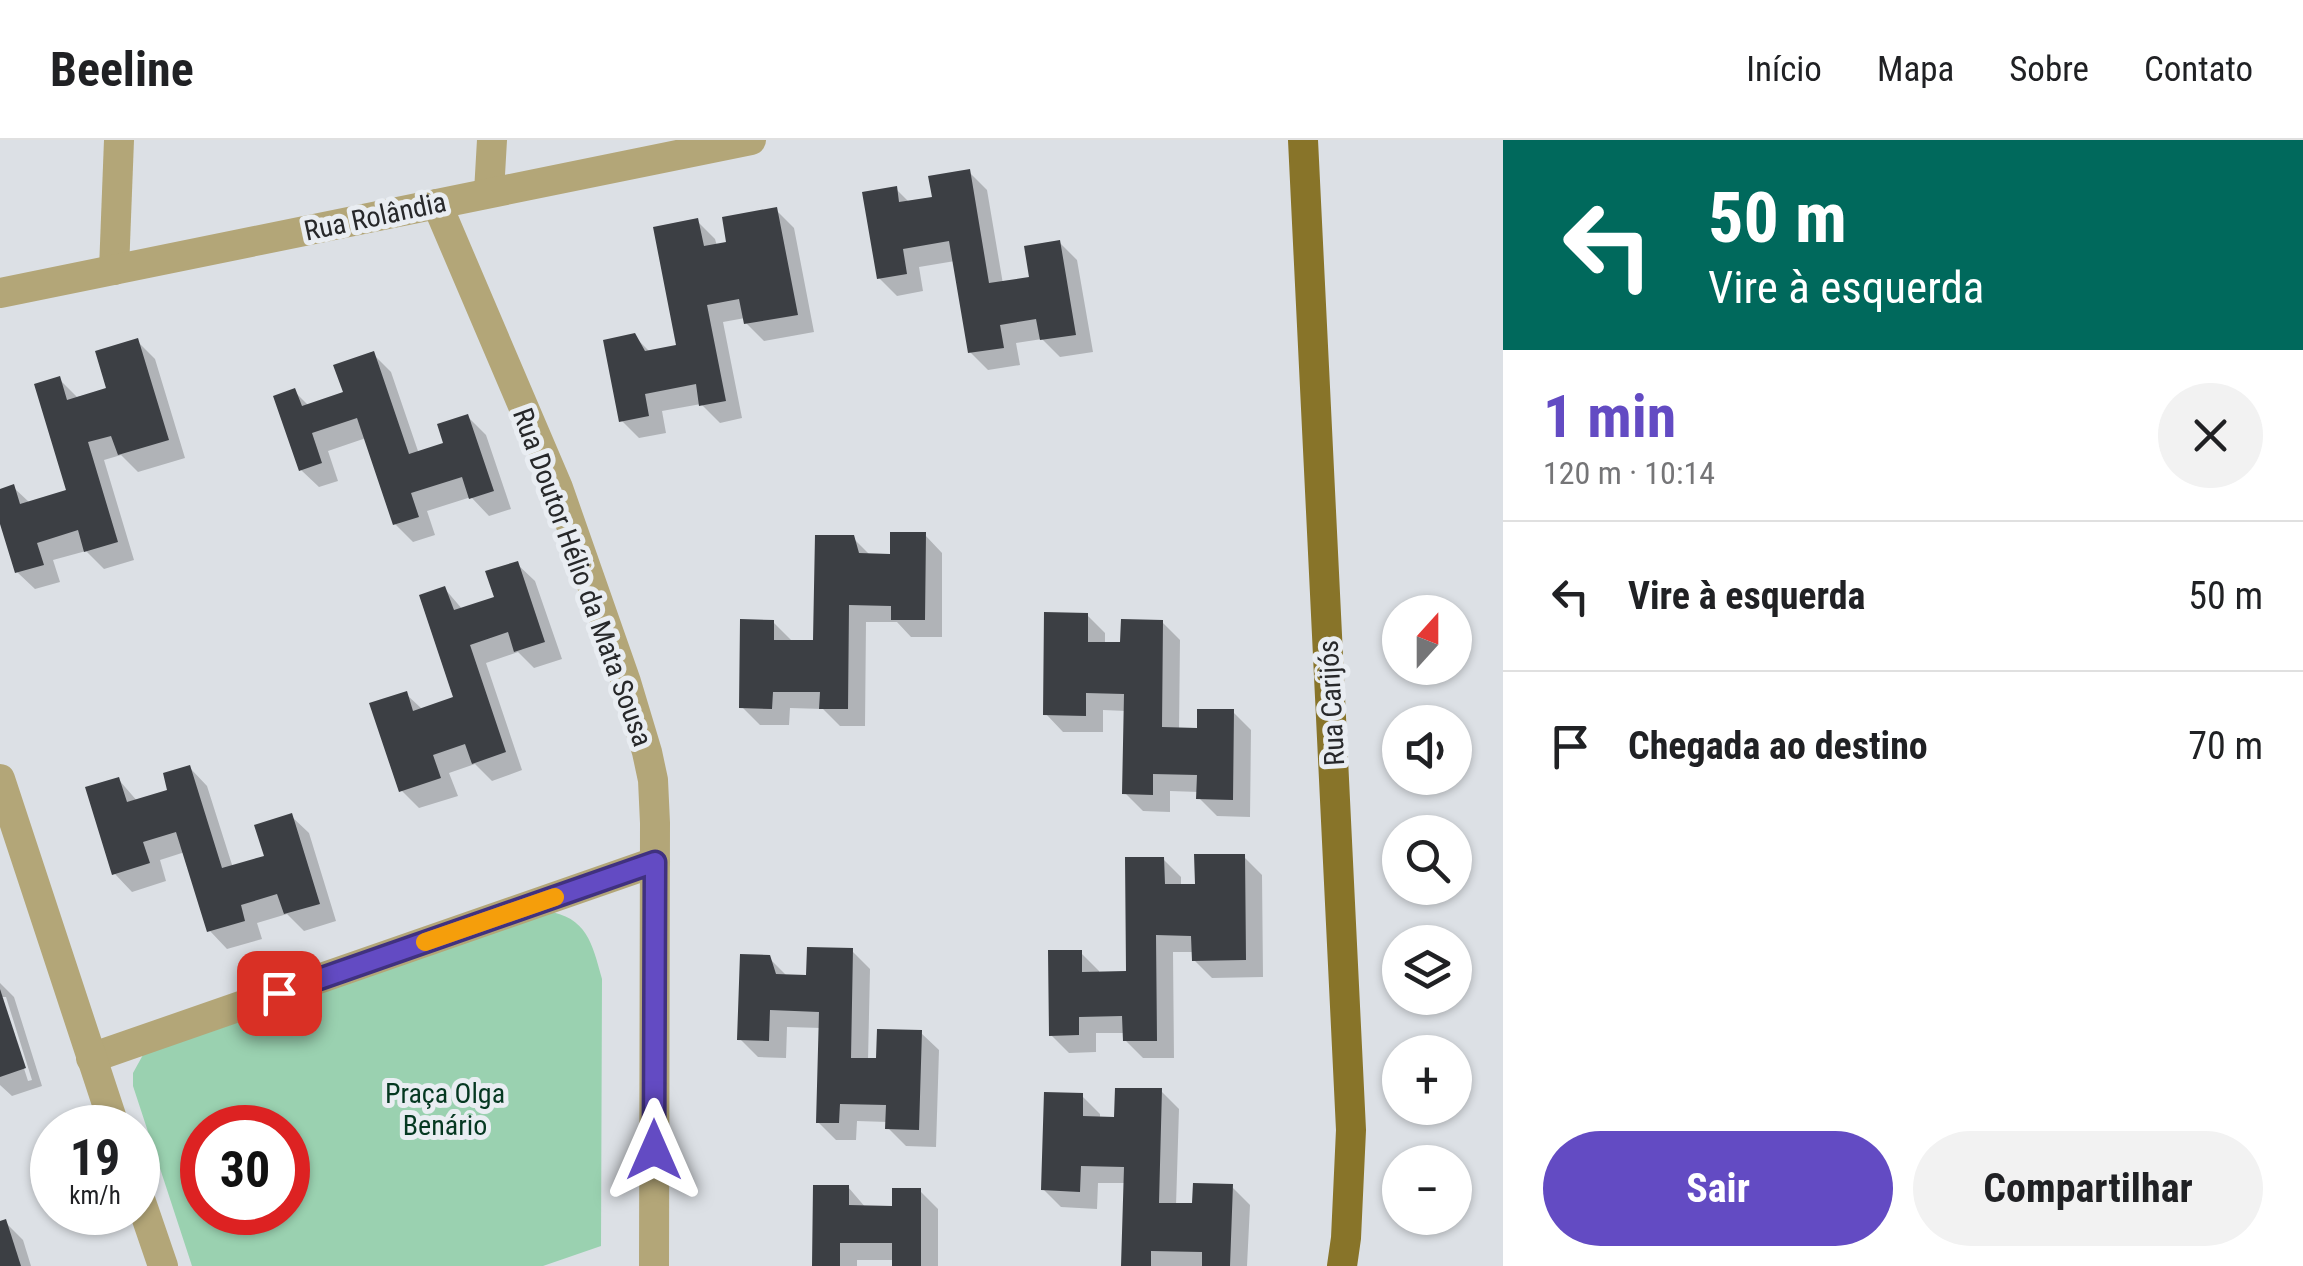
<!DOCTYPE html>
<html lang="pt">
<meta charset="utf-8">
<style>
:root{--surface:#fff;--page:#f2f2f2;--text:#202124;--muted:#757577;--line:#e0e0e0;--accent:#634bc3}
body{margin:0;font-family:"Roboto Condensed",sans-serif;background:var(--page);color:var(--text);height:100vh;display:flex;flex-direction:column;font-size:38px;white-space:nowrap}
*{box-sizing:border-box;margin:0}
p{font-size:32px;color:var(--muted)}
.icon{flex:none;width:55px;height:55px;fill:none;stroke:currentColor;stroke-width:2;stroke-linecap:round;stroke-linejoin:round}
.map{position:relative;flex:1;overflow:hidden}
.side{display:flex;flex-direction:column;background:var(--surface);width:800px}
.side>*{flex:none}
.top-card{background:#00695c;color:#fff;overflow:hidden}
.needle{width:65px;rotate:21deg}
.controls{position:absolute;left:1382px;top:455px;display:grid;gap:20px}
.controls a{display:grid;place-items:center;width:90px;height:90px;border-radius:50%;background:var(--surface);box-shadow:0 2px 8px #0004;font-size:50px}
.speed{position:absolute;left:30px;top:965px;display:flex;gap:20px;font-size:50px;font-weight:700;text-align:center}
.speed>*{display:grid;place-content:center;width:130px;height:130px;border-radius:50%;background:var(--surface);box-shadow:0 2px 8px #0004;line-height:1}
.speed small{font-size:25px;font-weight:400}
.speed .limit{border:15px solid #d22;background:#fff;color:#111}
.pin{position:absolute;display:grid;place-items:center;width:85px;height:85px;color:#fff;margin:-42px;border-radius:20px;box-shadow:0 5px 15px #0006}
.me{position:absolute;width:110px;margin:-55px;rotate:0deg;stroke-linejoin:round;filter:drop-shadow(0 0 8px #0008)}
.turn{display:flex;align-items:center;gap:35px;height:210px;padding:0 40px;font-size:45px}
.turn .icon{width:130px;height:130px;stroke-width:2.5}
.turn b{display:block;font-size:70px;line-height:85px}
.round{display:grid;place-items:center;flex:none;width:105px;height:105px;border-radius:52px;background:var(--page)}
.summary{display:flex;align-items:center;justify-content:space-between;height:170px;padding:0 40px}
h1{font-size:60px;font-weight:700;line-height:75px;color:var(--accent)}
.primary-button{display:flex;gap:20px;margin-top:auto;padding:20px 40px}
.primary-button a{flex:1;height:115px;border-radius:60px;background:var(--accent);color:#fff;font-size:40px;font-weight:700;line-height:115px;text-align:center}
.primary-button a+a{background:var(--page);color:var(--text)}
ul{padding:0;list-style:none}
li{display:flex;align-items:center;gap:30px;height:150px;padding:0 40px;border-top:2px solid var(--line)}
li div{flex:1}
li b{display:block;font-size:38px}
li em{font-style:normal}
header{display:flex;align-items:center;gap:60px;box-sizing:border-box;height:140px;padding:0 50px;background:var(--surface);border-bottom:2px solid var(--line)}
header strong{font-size:48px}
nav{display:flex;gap:55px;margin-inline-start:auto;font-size:35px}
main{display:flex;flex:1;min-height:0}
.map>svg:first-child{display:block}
</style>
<header>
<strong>Beeline</strong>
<nav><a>Início</a><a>Mapa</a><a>Sobre</a><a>Contato</a></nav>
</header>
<main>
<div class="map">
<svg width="1503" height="1126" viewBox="0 0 1503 1126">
<rect width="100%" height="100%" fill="#dce0e5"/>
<!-- green -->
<path fill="#9ad1b0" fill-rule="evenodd" d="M546,771C587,777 592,803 602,839L601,1106L543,1126H192L133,946V933L144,913ZM202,988H288V1072H202Z"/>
<!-- shadow -->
<g fill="#0003" fill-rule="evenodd">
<polygon points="969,32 987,50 1003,144 1032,139 1059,102 1077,120 1093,212 1060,217 1042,199 1016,203 1020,225 988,230 970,212 955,121 919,127 923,151 897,156 879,138 896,49 910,63 934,59"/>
<polygon points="776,70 794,88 814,192 764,201 746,183 745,178 723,182 742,278 720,283 701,264 662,271 666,293 639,298 622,281 634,196 650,212 679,207 697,81 715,99 717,106 729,104"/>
<polygon points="137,201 155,219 185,318 138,332 121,315 104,320 134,420 104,429 86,411 53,420 60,442 35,449 17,432 0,376 0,351 13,347 30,363 69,352 59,239 77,257 109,250"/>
<polygon points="373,214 391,232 419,314 446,305 468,277 486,295 511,369 489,376 471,357 427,371 435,395 413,402 395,384 366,298 328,311 338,341 319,347 301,330 294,251 309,266 346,254"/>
<polygon points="925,395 942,413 942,497 911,497 897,482 866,482 865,586 840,586 823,569 790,568 789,585 760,585 742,567 773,482 791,500 816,503 853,398 871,416 893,416"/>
<polygon points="517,424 535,441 562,519 534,528 518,512 486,523 522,630 492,641 475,624 449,633 458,656 419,668 401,650 406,554 423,570 456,559 445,449 463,470 497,458"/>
<polygon points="1087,475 1105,493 1105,504 1123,505 1162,482 1180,500 1179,590 1200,590 1233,572 1251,590 1250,677 1217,676 1199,658 1199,652 1170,651 1170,672 1143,671 1125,653 1126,571 1103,570 1103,592 1063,592 1046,574"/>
<polygon points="190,628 207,646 233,728 267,717 291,676 309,693 336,781 304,791 287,774 257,783 262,799 227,809 210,791 185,712 160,720 166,741 132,752 115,734 119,640 138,662 170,652"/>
<polygon points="1244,717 1262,735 1263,837 1212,838 1194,820 1194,812 1173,812 1174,918 1143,918 1125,900 1125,893 1096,893 1096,912 1069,913 1051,895 1081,813 1099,831 1099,834 1128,834 1163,719 1181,737 1181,746 1197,746"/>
<polygon points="852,811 870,829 868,921 879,921 921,893 939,910 936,1007 906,1006 888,988 888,982 857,981 856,1000 836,1000 818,982 821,888 787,887 786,918 758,917 740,899 769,818 788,837 808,837"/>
<path d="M0,843L14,857L42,946L12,956L0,945ZM1,857H6L32,940L28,941Z"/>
<polygon points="1161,951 1179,969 1176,1066 1195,1066 1232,1047 1250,1065 1247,1126 1123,1126 1126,1043 1098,1043 1097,1069 1061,1067 1043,1049 1082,956 1100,974 1100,979 1116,980"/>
<polygon points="848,1047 866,1068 894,1068 920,1051 938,1069 938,1126 895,1126 895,1120 857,1120 857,1126 815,1126"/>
<polygon points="5,1082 23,1100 31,1126 0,1126 0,1084"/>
</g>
<!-- building -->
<g fill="#3c3f44">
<polygon points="970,29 989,143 1029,137 1024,106 1060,100 1076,195 1040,200 1036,179 1000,185 1004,208 968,213 949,101 903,109 907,134 877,139 862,52 897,46 899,62 932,57 928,36"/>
<polygon points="777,67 798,175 744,184 739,159 707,165 726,261 699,266 696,244 645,254 649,276 619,282 603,200 635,193 645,211 676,205 653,87 698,78 704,106 726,102 722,77"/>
<polygon points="138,198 169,300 118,315 111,296 88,302 118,402 84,412 78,390 37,403 44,425 15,433 0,384 0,349 14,344 20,364 66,350 34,244 60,236 67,260 106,248 95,211"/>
<polygon points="374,211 409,314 443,303 437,284 468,274 494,351 469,359 462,337 411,353 419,377 393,385 357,278 312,293 322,323 299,331 273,256 295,248 302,266 343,252 333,225"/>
<polygon points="890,392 926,392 925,480 891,480 891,466 849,465 848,569 819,569 820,552 773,552 772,569 739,568 740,479 774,480 774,500 813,500 815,395 854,395 859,413 890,414"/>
<polygon points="518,421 545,502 514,512 508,492 470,505 506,612 472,624 465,604 433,615 441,638 399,652 369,563 407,551 413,571 453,557 419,455 445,446 454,470 494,457 485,431"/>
<polygon points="1044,472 1088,473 1088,502 1120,502 1121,479 1163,480 1162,587 1197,588 1197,569 1234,569 1233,660 1196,659 1197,635 1153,634 1153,655 1122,654 1124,554 1086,553 1086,576 1043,575"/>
<polygon points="190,625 222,728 264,716 254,685 292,673 320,764 284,774 277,754 241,765 245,781 207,792 176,692 143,702 150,723 112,735 85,647 119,637 127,662 167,650 163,633"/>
<polygon points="1194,714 1245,714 1246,820 1192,821 1191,796 1156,795 1157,901 1123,901 1122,876 1079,877 1079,895 1049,896 1048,810 1082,810 1082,832 1126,831 1125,717 1164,717 1165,744 1195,744"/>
<polygon points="807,807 853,808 851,918 876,918 877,889 922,890 919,990 885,989 886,965 840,964 839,983 816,983 819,872 770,870 769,901 737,900 740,814 770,815 776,834 806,835"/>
<polygon points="0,849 26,928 0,937"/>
<polygon points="1115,948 1162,948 1159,1063 1192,1063 1193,1043 1233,1044 1230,1126 1202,1126 1202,1112 1151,1111 1151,1126 1121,1126 1124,1027 1081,1026 1080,1052 1041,1050 1044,952 1083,953 1083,976 1114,977"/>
<polygon points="813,1045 849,1045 849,1065 892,1066 892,1048 921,1048 921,1126 892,1126 892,1103 840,1103 840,1126 812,1126"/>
<polygon points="6,1079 21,1126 0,1126 0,1081"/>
</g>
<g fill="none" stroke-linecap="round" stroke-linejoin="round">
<!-- minor -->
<g stroke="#b3a678" stroke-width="30">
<polyline points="489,52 492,0"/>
<polyline points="437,64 558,348 626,542 647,612 653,640 655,683 654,1126"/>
<polyline points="114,130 119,0"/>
<polyline points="0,153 751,0"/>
<polyline points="91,918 655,722"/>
</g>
<!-- tertiary -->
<g stroke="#b3a678" stroke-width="30">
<polyline points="0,639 115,988"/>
<polyline points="138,1053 163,1126"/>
</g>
<!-- primary -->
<polyline stroke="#887429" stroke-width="30" points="1303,0 1351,990 1346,1098 1342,1126"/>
</g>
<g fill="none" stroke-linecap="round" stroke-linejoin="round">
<!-- route casing -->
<g stroke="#40317f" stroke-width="25">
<polyline id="route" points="279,853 655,722 654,1010"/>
</g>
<!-- route -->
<use href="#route" stroke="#634bc3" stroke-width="18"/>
<!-- slow -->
<polyline stroke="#f59e0b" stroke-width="18" points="425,802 555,757"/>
</g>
<g text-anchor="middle" stroke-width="10" stroke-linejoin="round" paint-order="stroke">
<!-- street labels -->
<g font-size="28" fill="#27282a" stroke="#e9edf2">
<text transform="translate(375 76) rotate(-12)" y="10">Rua Rolândia</text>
<text transform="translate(583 437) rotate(70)" y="10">Rua Doutor Hélio da Mata Sousa</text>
<text transform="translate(1331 563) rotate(-93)" y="10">Rua Carijós</text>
</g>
<!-- park labels -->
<g font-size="28" fill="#053821" stroke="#e9edf2">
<text x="445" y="963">Praça Olga<tspan x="445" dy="32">Benário</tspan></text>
</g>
</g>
</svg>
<div class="controls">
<a><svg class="needle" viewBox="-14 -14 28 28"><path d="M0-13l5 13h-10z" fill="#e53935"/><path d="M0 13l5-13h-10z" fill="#757577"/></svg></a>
<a><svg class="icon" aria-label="sound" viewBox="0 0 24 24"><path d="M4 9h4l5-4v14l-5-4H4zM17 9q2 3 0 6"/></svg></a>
<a><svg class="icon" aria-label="search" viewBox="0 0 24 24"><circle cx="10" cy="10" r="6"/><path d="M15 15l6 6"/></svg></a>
<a><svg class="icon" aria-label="layers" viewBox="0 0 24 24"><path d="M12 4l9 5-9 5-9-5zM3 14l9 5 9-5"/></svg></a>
<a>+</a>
<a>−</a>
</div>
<div class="speed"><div>19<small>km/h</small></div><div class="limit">30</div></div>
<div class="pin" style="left:279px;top:853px;background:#d93025"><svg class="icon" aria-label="arrive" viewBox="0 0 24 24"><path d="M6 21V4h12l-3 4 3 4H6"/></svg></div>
<svg class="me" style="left:654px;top:1010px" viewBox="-20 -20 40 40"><path d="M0-17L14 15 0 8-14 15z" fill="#634bc3" stroke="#fff" stroke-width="4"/></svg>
</div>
<section class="side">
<div class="top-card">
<div class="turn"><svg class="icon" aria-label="left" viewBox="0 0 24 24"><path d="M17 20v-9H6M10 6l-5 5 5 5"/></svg><div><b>50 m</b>Vire à esquerda</div></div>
</div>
<div class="summary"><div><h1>1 min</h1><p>120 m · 10:14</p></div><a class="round"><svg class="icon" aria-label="close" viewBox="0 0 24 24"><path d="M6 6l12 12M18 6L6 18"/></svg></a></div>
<ul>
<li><svg class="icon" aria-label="left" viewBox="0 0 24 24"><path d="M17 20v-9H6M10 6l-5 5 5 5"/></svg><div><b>Vire à esquerda</b></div><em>50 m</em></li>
<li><svg class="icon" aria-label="arrive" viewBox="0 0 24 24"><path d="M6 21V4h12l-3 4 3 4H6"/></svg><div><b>Chegada ao destino</b></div><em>70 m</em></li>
</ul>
<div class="primary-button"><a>Sair</a><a>Compartilhar</a></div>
</section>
</main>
